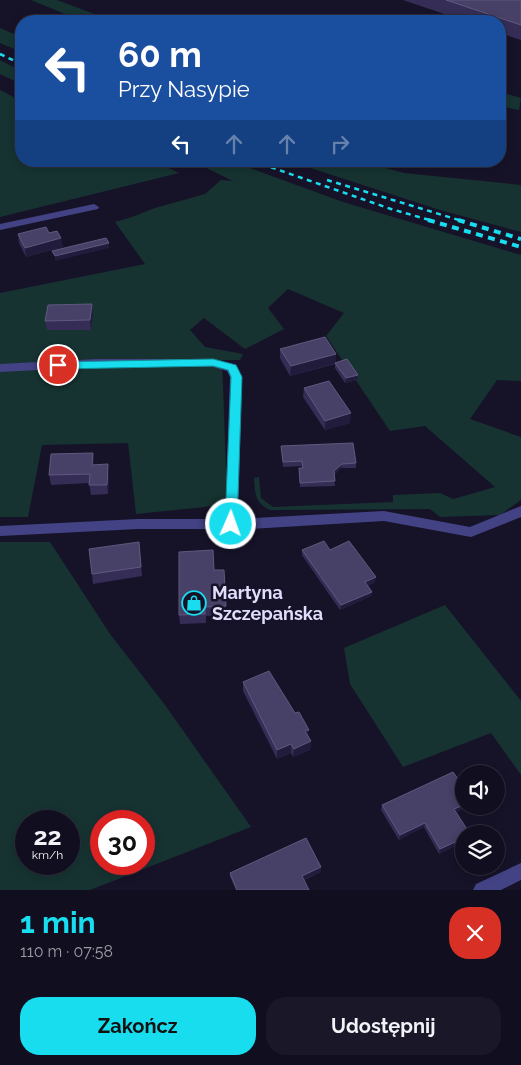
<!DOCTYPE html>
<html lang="pl">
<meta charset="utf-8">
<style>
:root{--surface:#100e1f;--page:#191728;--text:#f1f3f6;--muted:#9c9ca4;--line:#302e3d;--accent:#18ddee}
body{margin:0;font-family:Raleway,sans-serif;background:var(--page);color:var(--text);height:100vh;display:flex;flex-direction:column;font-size:19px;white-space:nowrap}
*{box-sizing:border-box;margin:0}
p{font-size:16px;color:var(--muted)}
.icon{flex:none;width:28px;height:28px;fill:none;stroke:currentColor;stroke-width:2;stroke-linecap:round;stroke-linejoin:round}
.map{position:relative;height:890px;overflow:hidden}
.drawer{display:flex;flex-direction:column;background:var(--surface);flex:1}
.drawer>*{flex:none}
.top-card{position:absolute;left:15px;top:15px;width:491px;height:152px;border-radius:20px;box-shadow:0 2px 8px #0003,0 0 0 1px var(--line);background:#1a4fa0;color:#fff;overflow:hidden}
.fabs{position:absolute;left:455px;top:765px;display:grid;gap:10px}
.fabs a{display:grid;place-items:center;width:50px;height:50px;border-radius:50%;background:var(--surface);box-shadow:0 2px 8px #0003,0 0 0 1px var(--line);font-size:25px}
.speed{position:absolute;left:15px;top:810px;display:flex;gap:10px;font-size:25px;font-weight:700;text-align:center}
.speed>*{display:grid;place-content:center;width:65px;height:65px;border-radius:50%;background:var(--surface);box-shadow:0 2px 8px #0003,0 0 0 1px var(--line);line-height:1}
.speed small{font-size:12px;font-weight:400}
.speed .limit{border:8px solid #d22;background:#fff;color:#111}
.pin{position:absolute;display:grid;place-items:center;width:42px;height:42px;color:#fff;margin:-21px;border:2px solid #fff;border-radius:50%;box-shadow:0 1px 5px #0007}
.me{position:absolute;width:55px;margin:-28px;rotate:2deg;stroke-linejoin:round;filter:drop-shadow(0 0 4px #0008)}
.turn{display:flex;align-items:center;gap:18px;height:105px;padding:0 20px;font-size:22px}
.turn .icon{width:65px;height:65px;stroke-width:2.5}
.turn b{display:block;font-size:35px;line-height:42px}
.lanes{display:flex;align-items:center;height:48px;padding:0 20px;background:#0003;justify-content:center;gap:25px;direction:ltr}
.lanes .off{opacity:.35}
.round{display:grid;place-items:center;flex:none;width:52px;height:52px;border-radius:20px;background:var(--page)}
.headline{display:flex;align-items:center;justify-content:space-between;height:85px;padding:0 20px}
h1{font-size:30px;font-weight:700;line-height:38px;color:var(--accent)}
.cta{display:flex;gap:10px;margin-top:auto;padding:10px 20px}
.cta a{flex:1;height:58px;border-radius:20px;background:var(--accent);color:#111;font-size:20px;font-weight:700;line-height:58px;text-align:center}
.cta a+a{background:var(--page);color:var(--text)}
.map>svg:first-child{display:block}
</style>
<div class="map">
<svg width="521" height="890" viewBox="0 0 521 890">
<rect width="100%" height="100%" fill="#161329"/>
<!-- green -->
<g fill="#163331" fill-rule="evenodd">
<polygon points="31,0 57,0 113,21 82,21"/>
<polygon points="0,28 21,37 21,52 0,43"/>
<polygon points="0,60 21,71 21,84 0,74"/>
<polygon points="0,90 21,101 21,161 154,161 179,173 0,217"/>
<polygon points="500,92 521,98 519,110 500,106"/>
<path d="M192,161H231L343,202L521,255V381L497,380L470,419L521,437V500L500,515L440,517L430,509L270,510C255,503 255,494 254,478L259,477L261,498L273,507L393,502V495L440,493L453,499L495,487L425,426L390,431L326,336L344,313L288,289L268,308L284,329L245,349L204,318L190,330L205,347L243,354L240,360H222L227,496L214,506L136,514L128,443L42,445L28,517H0V293L145,264L115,222L132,217L155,208L205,194L221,180L233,181Z"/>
<polygon points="289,161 360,161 404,173 521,185 521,232 440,210"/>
<path d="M0,542H50L110,634L165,705L251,827L90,890H0ZM26,821H69V864H26ZM101,821H144V864H101Z"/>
<polygon points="445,605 521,701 521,775 491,733 403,767 350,684 344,648"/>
</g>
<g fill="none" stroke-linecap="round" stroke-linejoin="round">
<!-- minor -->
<g fill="#434284" fill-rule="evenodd">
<polygon points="94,204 99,207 98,209 0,230 0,224"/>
<polygon points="97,359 213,359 236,365 242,377 238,519 384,511 470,527 521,506 521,517 471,537 384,521 250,529 138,529 0,536 0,526 138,519 225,519 230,377 227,371 213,367 97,367 0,372 0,364"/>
<polygon points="521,863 521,880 501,890 473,890 476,884"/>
</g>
<!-- rail-far1 -->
<g stroke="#18ddee" stroke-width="2.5" stroke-dasharray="5 4.5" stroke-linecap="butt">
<polyline points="0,54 21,64"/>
<polyline points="253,161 391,209 433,221"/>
<polyline points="327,180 462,221"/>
</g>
<!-- rail -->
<g stroke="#18ddee" stroke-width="4" stroke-dasharray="7 5.5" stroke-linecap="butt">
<polyline points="428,220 521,247"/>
<polyline points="458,220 521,239"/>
</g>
</g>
<!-- wall -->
<g fill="#352d56">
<polygon points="403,0 521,0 521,40 500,33 500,21 465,21"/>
<polygon points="49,233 63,247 26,257 19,243 18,234"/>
<polygon points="92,304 93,314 91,330 47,330 45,321"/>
<polygon points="280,349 336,363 358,375 357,380 345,383 335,368 335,364 290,376 280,358"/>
<polygon points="304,388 350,423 325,430 303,397"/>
<polygon points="281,446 356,463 356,468 341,468 334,475 335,486 300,487 299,468 302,468 302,466 283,467"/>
<polygon points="93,453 94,465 109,474 108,494 91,495 89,483 51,485 49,475"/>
<polygon points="139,542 142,576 93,584 92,574"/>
<polygon points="302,550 330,550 375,582 368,586 372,592 371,596 340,610 302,555"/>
<polygon points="214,570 224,570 226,615 206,616 206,623 180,624 179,615"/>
<polygon points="243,682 308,737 311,741 310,750 293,757 291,753 277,759 243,691"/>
<polygon points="382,805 468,806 456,812 464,834 464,842 439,854 424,827 399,840 381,810"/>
<polygon points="321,872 304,880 309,890 236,890 230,877 230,873"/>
</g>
<!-- shaded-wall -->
<g fill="#211b3c">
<polygon points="61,238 63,247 26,257 25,248"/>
<polygon points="109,243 109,248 55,261 55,256"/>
<polygon points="92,304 93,314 91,330 90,320"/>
<polygon points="336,354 336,363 290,376 291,366"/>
<polygon points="358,375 357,380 345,383 346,378"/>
<polygon points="351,413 350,423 325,430 325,421"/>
<polygon points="93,453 94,462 94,474 92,465"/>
<polygon points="108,464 109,474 108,494 107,485"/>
<polygon points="342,464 341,468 333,476 334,471"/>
<polygon points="376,577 375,582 365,587 365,582"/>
<polygon points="372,592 371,596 340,610 341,605"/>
<polygon points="309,730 308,738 305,731"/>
<polygon points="311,741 310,750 293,757 294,749"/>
<polygon points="291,744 291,753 277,759 277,750"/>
<polygon points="464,805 464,806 468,806 453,813 454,809"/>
<polygon points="425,823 424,827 399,840 400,835"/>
<polygon points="464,838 464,842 439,854 440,849"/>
<polygon points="321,867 321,872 302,880 302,876"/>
</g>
<!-- building -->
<g fill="#474067" stroke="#5f597f">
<polygon points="446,0 521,0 521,25"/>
<polygon points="46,227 49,233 57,231 61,238 25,248 18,234"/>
<polygon points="106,238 109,243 55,256 52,251"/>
<polygon points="92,304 90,320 45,321 48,305"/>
<polygon points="325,337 336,354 291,366 280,349"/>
<polygon points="347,359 358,375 346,378 335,363"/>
<polygon points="329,381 351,413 325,421 304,388"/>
<polygon points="353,443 356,463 342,464 334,471 335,481 300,483 299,468 303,468 302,461 283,462 281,446"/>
<polygon points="93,453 92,465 108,464 107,485 89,485 90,474 49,475 51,454"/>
<polygon points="324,541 330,550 349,541 376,577 365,582 372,592 341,605 302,550"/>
<polygon points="139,542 141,567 92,574 89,549"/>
<polygon points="213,550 214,570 224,570 226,606 205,607 205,614 179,615 179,552"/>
<polygon points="269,671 295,713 299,712 309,730 305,731 311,741 294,749 291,744 277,750 243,682"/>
<polygon points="453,772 464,787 464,805 454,809 470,834 464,834 464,838 440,849 425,823 400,835 382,805"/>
<polygon points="306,838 321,867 302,876 309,890 237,890 230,873"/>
</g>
<!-- route -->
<polygon fill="#18ddee" stroke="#10909b" points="213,359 236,365 242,377 237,524 235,527 227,527 225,524 231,377 228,370 213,366 58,369 53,365 58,362"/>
<!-- icons -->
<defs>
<g id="shop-ring" transform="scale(1.25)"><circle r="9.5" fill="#161329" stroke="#18ddee" stroke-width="1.5"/><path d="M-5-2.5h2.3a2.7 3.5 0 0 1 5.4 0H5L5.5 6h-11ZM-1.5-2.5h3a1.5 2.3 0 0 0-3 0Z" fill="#18ddee"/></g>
</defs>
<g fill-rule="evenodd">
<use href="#shop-ring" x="194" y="603"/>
</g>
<g text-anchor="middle" stroke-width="5" stroke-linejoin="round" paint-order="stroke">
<!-- poi labels -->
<g font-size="18" font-weight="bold" fill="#e0defc" stroke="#161329" text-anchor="start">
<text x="212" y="599">Martyna<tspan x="212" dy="21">Szczepańska</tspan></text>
</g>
</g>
</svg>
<div class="fabs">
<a><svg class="icon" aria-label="sound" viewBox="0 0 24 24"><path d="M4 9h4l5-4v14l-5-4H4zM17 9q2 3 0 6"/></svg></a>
<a><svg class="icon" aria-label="layers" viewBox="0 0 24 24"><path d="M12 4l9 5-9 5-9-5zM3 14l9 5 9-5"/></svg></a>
</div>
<div class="speed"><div>22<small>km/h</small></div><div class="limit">30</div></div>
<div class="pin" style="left:58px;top:365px;background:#d93025"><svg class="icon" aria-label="arrive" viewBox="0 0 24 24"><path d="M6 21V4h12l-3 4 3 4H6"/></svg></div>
<svg class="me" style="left:231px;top:524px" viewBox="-20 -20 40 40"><circle r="17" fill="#18ddee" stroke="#fff" stroke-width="3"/><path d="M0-11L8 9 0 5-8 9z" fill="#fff"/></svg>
<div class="top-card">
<div class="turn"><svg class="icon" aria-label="left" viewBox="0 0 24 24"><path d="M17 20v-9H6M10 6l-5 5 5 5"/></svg><div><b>60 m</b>Przy Nasypie</div></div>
<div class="lanes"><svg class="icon" aria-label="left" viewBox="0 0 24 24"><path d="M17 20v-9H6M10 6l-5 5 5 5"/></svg><svg class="icon off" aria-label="ahead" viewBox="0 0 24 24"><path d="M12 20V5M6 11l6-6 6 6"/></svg><svg class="icon off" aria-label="ahead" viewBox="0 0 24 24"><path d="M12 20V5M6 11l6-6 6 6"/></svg><svg class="icon off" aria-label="right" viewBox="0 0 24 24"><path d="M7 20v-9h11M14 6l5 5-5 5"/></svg></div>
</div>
</div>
<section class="drawer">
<div class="headline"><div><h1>1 min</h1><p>110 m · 07:58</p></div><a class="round" style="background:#d93025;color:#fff"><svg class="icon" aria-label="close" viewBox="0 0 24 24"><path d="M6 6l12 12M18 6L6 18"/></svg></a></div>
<div class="cta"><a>Zakończ</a><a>Udostępnij</a></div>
</section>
